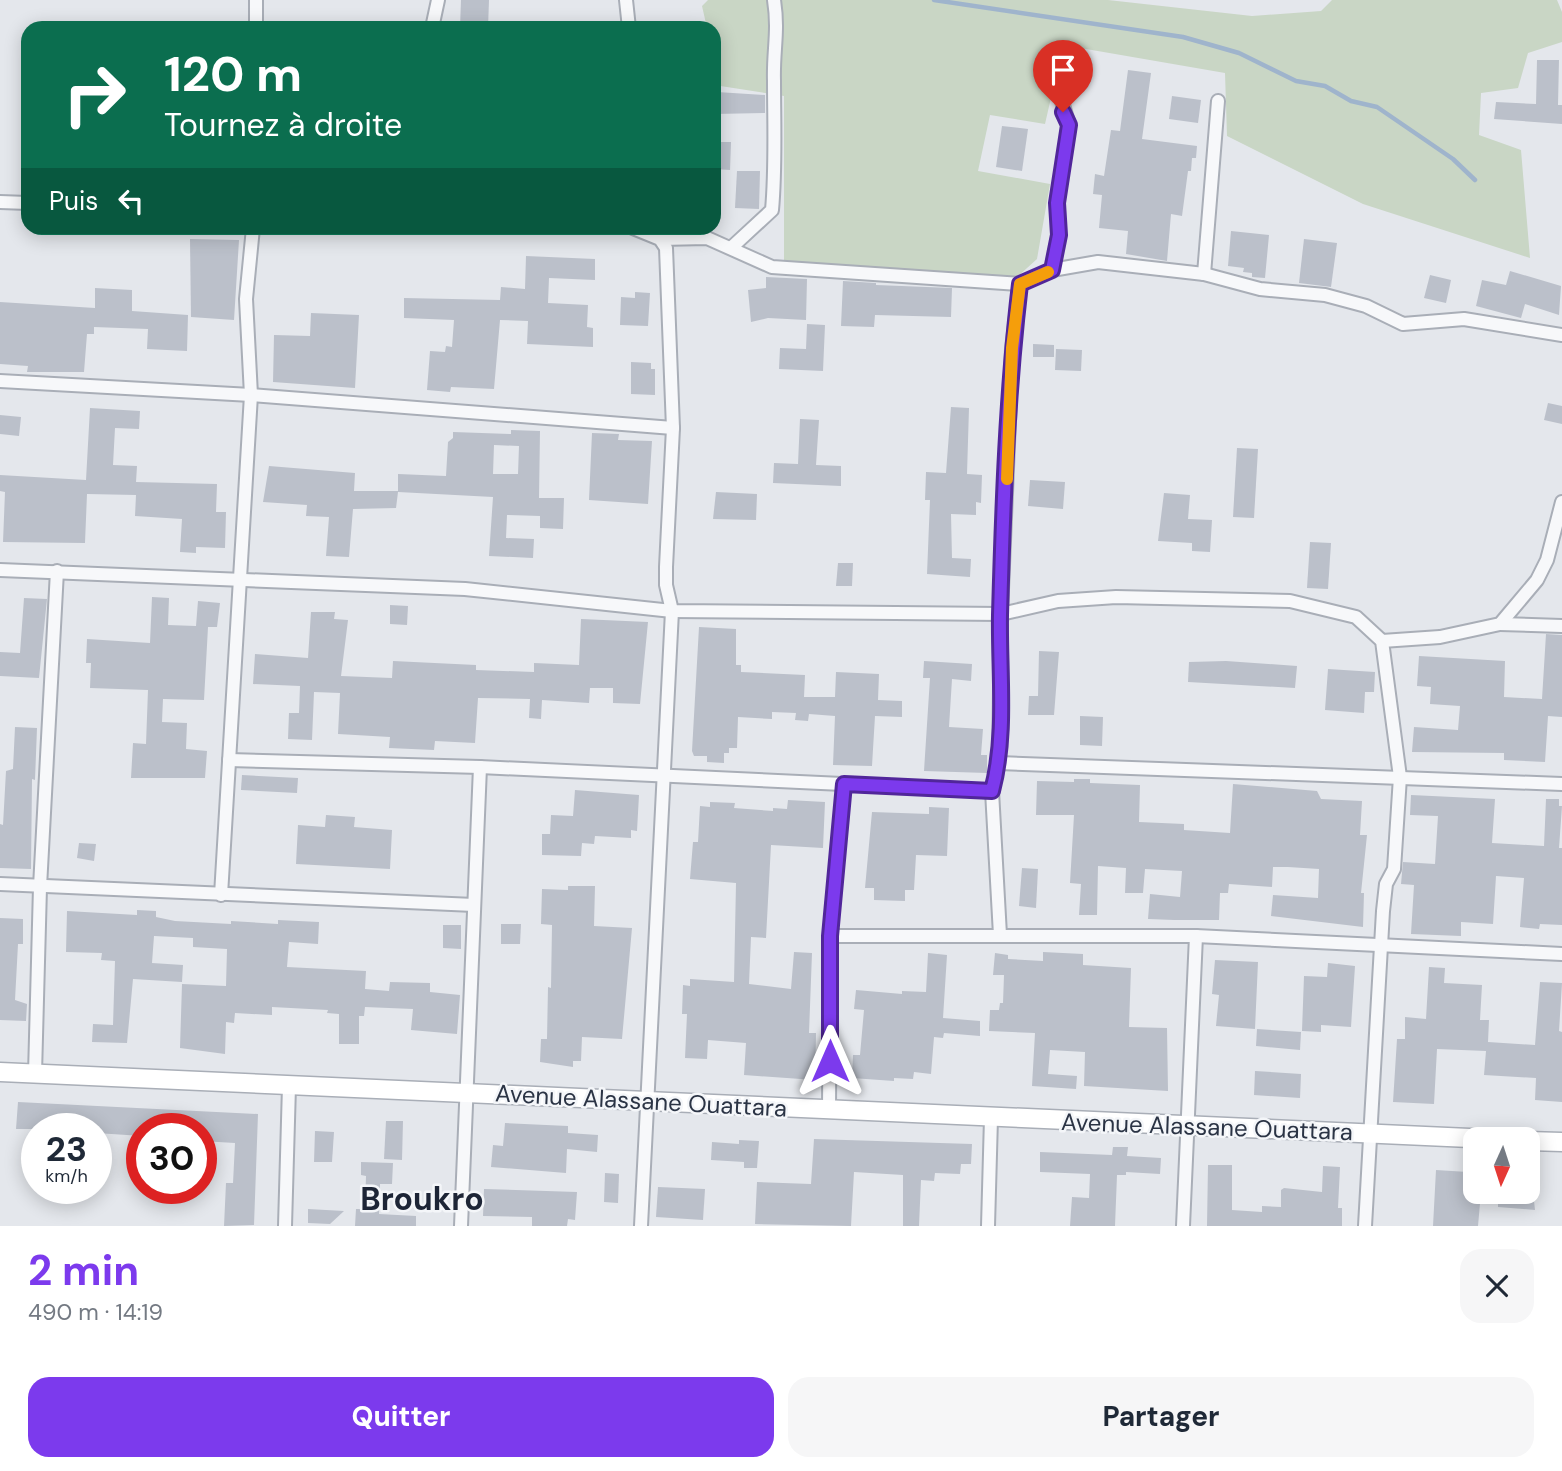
<!DOCTYPE html>
<html lang="fr">
<meta charset="utf-8">
<style>
:root{--surface:#fff;--page:#f6f6f7;--text:#1f2937;--muted:#747a83;--accent:#7c3aed}
body{margin:0;font-family:"DM Sans",sans-serif;background:var(--page);color:var(--text);height:100vh;display:flex;flex-direction:column;font-size:26px;white-space:nowrap}
*{box-sizing:border-box;margin:0}
p{font-size:23px;color:var(--muted)}
.icon{flex:none;width:38px;height:38px;fill:none;stroke:currentColor;stroke-width:2;stroke-linecap:round;stroke-linejoin:round}
.map{position:relative;height:1226px;overflow:hidden}
.side{display:flex;flex-direction:column;background:var(--surface);flex:1}
.side>*{flex:none}
.top-card{position:absolute;left:21px;top:21px;width:700px;height:214px;border-radius:21px;box-shadow:0 4px 18px #0003;background:#0b6e4f;color:#fff;overflow:hidden}
.needle{width:46px;rotate:183deg}
.tools{position:absolute;left:1463px;top:1127px;display:grid;gap:14px}
.tools a{display:grid;place-items:center;width:77px;height:77px;border-radius:14px;background:var(--surface);box-shadow:0 4px 18px #0003;font-size:35px}
.speed{position:absolute;left:21px;top:1113px;display:flex;gap:14px;font-size:35px;font-weight:700;text-align:center}
.speed>*{display:grid;place-content:center;width:91px;height:91px;border-radius:50%;background:var(--surface);box-shadow:0 4px 18px #0003;line-height:1}
.speed small{font-size:18px;font-weight:400}
.speed .limit{border:10px solid #d22;background:#fff;color:#111}
.pin{position:absolute;display:grid;place-items:center;width:60px;height:60px;color:#fff;margin:-72px -30px;border-radius:50% 50% 50% 0;rotate:-45deg;box-shadow:0 0 7px #0007}
.pin .icon{rotate:45deg}
.me{position:absolute;width:77px;margin:-38px;rotate:0deg;stroke-linejoin:round;filter:drop-shadow(0 0 5px #0008)}
.turn{display:flex;align-items:center;gap:24px;height:147px;padding:0 28px;font-size:32px}
.turn .icon{width:91px;height:91px;stroke-width:2.5}
.turn b{display:block;font-size:49px;line-height:60px}
.then{display:flex;align-items:center;height:66px;padding:0 28px;background:#0003;gap:14px;font-size:26px}
.round{display:grid;place-items:center;flex:none;width:74px;height:74px;border-radius:21px;background:var(--page)}
.summary{display:flex;align-items:center;justify-content:space-between;height:119px;padding:0 28px}
h1{font-size:42px;font-weight:700;line-height:52px;color:var(--accent)}
.primary-button{display:flex;gap:14px;margin-top:auto;padding:14px 28px}
.primary-button a{flex:1;height:80px;border-radius:21px;background:var(--accent);color:#fff;font-size:28px;font-weight:700;line-height:80px;text-align:center}
.primary-button a+a{background:var(--page);color:var(--text)}
.map>svg:first-child{display:block}
</style>
<div class="map">
<svg width="1562" height="1226" viewBox="0 0 1562 1226">
<rect width="100%" height="100%" fill="#e4e7ec"/>
<!-- green -->
<polygon fill="#c9d6c5" points="708,0 1108,0 1252,16 1321,11 1332,0 1557,0 1562,12 1562,42 1528,53 1518,88 1481,93 1479,135 1521,150 1530,258 1363,204 1227,136 1225,73 1063,45 1045,124 990,115 978,171 1050,184 1037,259 1016,278 784,265 784,96 714,85 714,28 707,28 702,6"/>
<g fill="none" stroke-linecap="round" stroke-linejoin="round">
<!-- stream -->
<polyline stroke="#9fb4cc" stroke-width="4.5" points="934,0 1183,37 1239,53 1296,81 1325,86 1351,101 1377,107 1453,159 1475,180"/>
</g>
<!-- building -->
<g fill="#bbc0ca" fill-rule="evenodd">
<polygon points="461,0 489,0 488,28 460,28"/>
<polygon points="1537,60 1559,60 1558,105 1562,105 1562,124 1494,119 1496,102 1536,104"/>
<polygon points="1128,70 1151,73 1142,139 1197,146 1196,158 1192,158 1191,171 1188,171 1182,216 1171,214 1167,261 1126,254 1128,231 1099,228 1102,195 1093,194 1095,174 1104,176 1111,130 1120,131"/>
<polygon points="717,92 765,95 765,113 715,114"/>
<polygon points="1172,96 1201,100 1198,123 1169,119"/>
<polygon points="1002,126 1028,129 1022,171 996,167"/>
<polygon points="714,142 731,142 730,170 714,169"/>
<polygon points="737,171 760,171 759,209 735,208"/>
<polygon points="1231,231 1269,235 1265,278 1252,277 1252,273 1243,272 1244,268 1228,266"/>
<polygon points="190,239 239,240 234,320 191,317"/>
<polygon points="1304,239 1337,243 1331,287 1299,283"/>
<polygon points="526,256 595,259 595,280 549,278 548,303 588,305 587,327 593,328 593,347 527,344 528,321 500,320 494,389 451,387 450,392 427,390 430,351 445,352 446,346 452,347 454,320 404,318 404,298 500,300 501,287 525,289"/>
<polygon points="1510,271 1561,286 1559,315 1525,304 1521,318 1476,306 1482,280 1506,285"/>
<polygon points="1430,275 1451,280 1446,303 1424,298"/>
<polygon points="766,277 807,279 806,320 768,318 751,322 748,290 766,288"/>
<polygon points="843,281 876,283 876,285 952,288 951,317 875,315 874,327 841,326"/>
<polygon points="95,288 132,290 132,311 188,315 187,351 147,349 148,329 94,327 94,334 87,334 84,372 27,372 28,366 0,364 0,302 95,308"/>
<polygon points="635,292 650,293 648,326 620,325 621,297 635,298"/>
<polygon points="311,313 359,315 355,388 273,382 274,335 310,336"/>
<polygon points="807,324 825,325 823,371 779,369 780,348 806,349"/>
<polygon points="1033,344 1054,345 1054,357 1033,357"/>
<polygon points="1056,349 1082,350 1081,371 1055,370"/>
<polygon points="631,362 651,363 651,369 655,369 655,395 631,394"/>
<polygon points="1548,403 1562,406 1562,424 1544,420"/>
<polygon points="951,407 969,408 967,474 982,475 981,503 976,502 976,515 951,514 952,558 971,559 970,577 927,574 930,500 925,500 926,472 946,473"/>
<polygon points="90,408 140,411 139,429 115,428 113,465 137,466 136,482 217,484 216,512 226,512 225,548 196,547 196,553 180,552 182,519 135,516 136,495 87,494 85,543 3,542 5,492 0,491 0,475 86,480"/>
<polygon points="0,415 21,417 19,436 0,434"/>
<polygon points="800,419 819,420 816,465 841,466 841,486 773,483 774,463 798,464"/>
<path d="M511,430L540,431L539,498H564L563,529L540,528V516L507,515L506,538L534,539L533,558L489,556L493,497L398,492L396,508L353,509L349,557L326,556L329,517L306,516L307,505L263,502L269,466L355,473L354,491H398V474L446,476L448,442L453,438V432L511,434ZM494,445L519,446L518,474H493Z"/>
<polygon points="592,433 619,434 618,440 652,441 648,504 589,500"/>
<polygon points="1237,448 1258,449 1254,518 1233,517"/>
<polygon points="1030,480 1065,482 1063,509 1028,506"/>
<polygon points="716,492 757,494 756,520 713,519"/>
<polygon points="1164,493 1190,495 1188,519 1212,520 1210,552 1192,551 1192,543 1158,541"/>
<polygon points="1310,542 1331,543 1328,589 1307,588"/>
<polygon points="838,563 853,563 852,586 836,586"/>
<polygon points="152,597 169,598 168,625 196,626 198,601 220,603 217,627 208,627 204,700 163,699 162,722 187,723 186,749 207,751 205,778 131,778 133,743 146,744 148,690 90,688 91,663 86,663 87,639 150,643"/>
<polygon points="24,598 47,599 39,678 0,676 0,652 20,653"/>
<polygon points="390,605 408,606 407,625 390,624"/>
<polygon points="311,612 335,612 334,619 348,620 341,676 392,678 393,661 476,665 476,670 534,672 534,663 579,665 581,619 648,622 640,704 613,703 613,688 590,688 589,703 542,700 541,719 529,718 530,699 478,698 475,743 435,741 434,750 389,748 390,737 338,734 340,693 314,692 312,740 288,739 289,713 299,713 300,686 253,684 255,654 308,658"/>
<polygon points="699,627 736,629 736,665 741,665 741,672 805,675 804,697 835,697 836,672 879,674 878,700 902,701 902,717 875,716 872,766 833,765 835,716 809,714 808,721 795,720 796,713 772,712 772,719 738,717 737,748 729,748 729,753 724,753 724,763 707,762 707,756 694,756 692,751"/>
<polygon points="1546,634 1562,635 1562,717 1548,716 1545,762 1504,760 1504,753 1412,752 1414,727 1458,730 1460,706 1430,704 1431,687 1417,686 1419,656 1505,661 1504,697 1542,699"/>
<polygon points="1039,651 1059,652 1054,715 1028,715 1029,696 1038,696"/>
<polygon points="924,661 972,664 971,681 952,679 949,727 983,729 981,755 987,755 987,773 924,771 930,678 923,678"/>
<polygon points="1226,661 1297,666 1295,688 1188,682 1189,662"/>
<polygon points="1328,669 1375,672 1374,692 1365,692 1364,713 1325,710"/>
<polygon points="1080,716 1103,717 1102,746 1080,745"/>
<polygon points="15,727 37,728 35,780 32,779 31,869 0,868 0,824 3,825 6,771 13,769"/>
<polygon points="242,775 298,778 297,793 241,790"/>
<polygon points="1074,779 1090,779 1090,783 1140,785 1139,822 1184,824 1184,830 1230,833 1233,784 1317,791 1321,799 1362,801 1360,835 1367,835 1361,893 1364,893 1363,927 1271,916 1273,895 1318,898 1319,869 1288,867 1273,867 1272,887 1229,884 1228,893 1220,893 1219,920 1174,920 1148,919 1150,894 1180,897 1182,871 1145,869 1143,893 1125,893 1126,868 1098,866 1097,915 1079,915 1081,884 1070,883 1074,815 1036,815 1037,781 1074,782"/>
<polygon points="575,790 639,795 637,831 631,830 631,838 595,836 594,844 582,843 581,856 542,855 542,834 550,834 551,815 573,816"/>
<polygon points="1411,795 1495,799 1492,843 1544,846 1546,799 1559,799 1559,806 1562,806 1559,848 1562,848 1562,925 1540,924 1539,929 1520,927 1524,878 1496,876 1493,924 1461,922 1461,936 1411,934 1414,885 1401,884 1403,862 1435,864 1438,816 1410,815"/>
<polygon points="788,800 825,802 823,848 771,845 766,938 751,937 749,984 791,989 794,952 812,953 809,1033 816,1033 815,1080 744,1075 746,1043 708,1040 707,1059 685,1058 687,1014 682,1014 683,985 690,986 690,979 734,982 736,883 690,879 693,842 698,842 700,806 710,807 710,802 735,803 734,808 773,811 773,808 787,809"/>
<polygon points="929,807 949,808 947,856 916,855 914,890 905,890 905,901 874,900 874,888 865,888 872,812 929,814"/>
<polygon points="326,815 355,817 354,827 392,830 390,869 296,864 298,825 325,827"/>
<polygon points="79,843 96,844 94,861 77,858"/>
<polygon points="1022,868 1038,869 1036,908 1019,906"/>
<polygon points="568,886 595,886 594,926 632,928 622,1039 582,1037 581,1061 573,1061 573,1067 540,1062 541,1039 547,1039 548,987 551,988 552,925 541,924 542,889 568,890"/>
<polygon points="137,910 156,911 156,917 175,921 231,924 231,921 278,924 278,920 319,922 318,944 289,942 287,967 366,971 365,989 389,991 390,982 430,983 430,992 460,995 457,1034 411,1030 413,1009 365,1007 364,1016 359,1016 359,1044 339,1044 339,1014 327,1013 328,1010 272,1007 272,1015 235,1013 234,1023 226,1022 225,1054 180,1048 182,984 226,986 227,949 193,947 193,938 154,936 152,963 183,965 182,982 133,979 127,1043 92,1042 93,1024 113,1025 115,961 101,960 102,953 66,952 67,911 137,915"/>
<polygon points="0,918 23,919 23,944 18,944 15,1000 27,1004 26,1021 0,1020"/>
<polygon points="501,924 521,924 520,944 501,944"/>
<polygon points="443,925 461,925 461,949 443,948"/>
<polygon points="1043,952 1083,954 1083,965 1131,968 1129,1027 1167,1028 1168,1091 1084,1086 1085,1052 1050,1050 1048,1074 1077,1076 1076,1089 1032,1086 1035,1033 989,1031 990,1010 999,1010 1000,1003 1003,1003 1004,975 993,975 995,953 1008,955 1008,959 1043,961"/>
<polygon points="928,953 947,955 943,1018 980,1021 980,1036 944,1033 943,1038 934,1037 931,1074 914,1072 913,1079 894,1078 894,1081 852,1078 853,1055 860,1055 864,1010 854,1009 856,990 902,994 902,991 926,992"/>
<polygon points="1215,960 1258,962 1255,1029 1216,1026 1219,995 1212,994"/>
<polygon points="1328,963 1355,966 1351,1027 1321,1025 1321,1032 1302,1031 1304,976 1327,977"/>
<polygon points="1429,967 1445,968 1444,983 1482,985 1480,1020 1489,1020 1488,1042 1535,1045 1540,982 1562,983 1559,1031 1562,1032 1562,1102 1535,1100 1536,1078 1484,1075 1486,1051 1437,1049 1434,1104 1393,1102 1397,1039 1405,1039 1405,1017 1426,1019"/>
<polygon points="1257,1029 1301,1032 1300,1050 1256,1046"/>
<polygon points="1255,1071 1301,1074 1300,1098 1254,1095"/>
<polygon points="18,1102 258,1114 254,1225 224,1226 226,1183 233,1183 235,1143 201,1141 201,1129 142,1129 142,1136 96,1133 96,1129 16,1129"/>
<polygon points="386,1121 403,1121 402,1160 384,1159"/>
<polygon points="505,1123 568,1126 568,1133 598,1135 597,1152 567,1149 566,1173 491,1167 493,1145 503,1146"/>
<polygon points="315,1131 334,1132 332,1162 314,1162"/>
<polygon points="814,1139 972,1144 971,1164 961,1164 960,1174 935,1173 934,1181 921,1180 919,1226 903,1226 903,1175 854,1172 851,1226 755,1224 757,1182 811,1184"/>
<polygon points="739,1140 759,1141 757,1168 744,1168 744,1162 711,1160 712,1142 739,1144"/>
<polygon points="1113,1147 1128,1147 1127,1156 1161,1158 1160,1174 1126,1172 1126,1175 1117,1175 1115,1226 1070,1226 1072,1197 1089,1198 1090,1174 1040,1172 1040,1152 1112,1155"/>
<polygon points="361,1162 393,1163 392,1184 380,1184 379,1214 416,1216 416,1226 355,1226 356,1209 365,1209 366,1176 361,1175"/>
<polygon points="1208,1165 1232,1165 1232,1210 1262,1212 1262,1206 1281,1207 1281,1190 1284,1188 1322,1192 1323,1166 1340,1167 1338,1208 1342,1208 1342,1226 1207,1226"/>
<polygon points="1436,1170 1468,1172 1468,1183 1475,1183 1475,1192 1481,1192 1478,1226 1433,1226"/>
<polygon points="605,1173 619,1174 618,1203 604,1202"/>
<polygon points="658,1187 705,1189 703,1220 656,1217"/>
<polygon points="484,1189 577,1192 575,1220 568,1219 567,1226 532,1226 532,1217 483,1216"/>
<polygon points="1515,1192 1533,1192 1535,1210 1498,1207 1498,1196 1514,1197"/>
<polygon points="308,1209 344,1211 330,1224 308,1223"/>
</g>
<g fill="none" stroke-linecap="round" stroke-linejoin="round">
<!-- street casing -->
<g stroke="#a9aeb7" stroke-width="16">
<g id="street">
<polyline points="626,0 629,28"/>
<polyline points="256,28 256,0"/>
<polyline points="432,28 438,0"/>
<polyline points="0,202 28,203"/>
<polyline points="633,228 660,239 666,248 673,428 666,567 666,585 672,611 641,1226"/>
<polyline points="660,239 707,238 772,267 1020,284"/>
<path d="M732,247L772,210C776,166 774,124 774,81C773,50 779,32 774,0"/>
<polyline points="1052,270 1059,235 1057,203 1069,125 1061,98 1071,58"/>
<polyline points="1204,274 1218,101"/>
<polyline points="0,381 251,395 673,428"/>
<polyline points="0,570 465,589 672,611 1001,614 1058,601 1116,597 1290,601 1356,617 1382,641 1400,777 1394,869 1386,884 1383,911 1365,1226"/>
<polyline points="1500,624 1562,626"/>
<polyline points="1382,641 1440,637 1500,624 1537,580 1547,560 1562,502"/>
<polyline points="229,760 480,767 992,791"/>
<polyline points="999,763 1562,784"/>
<polyline points="0,884 474,905"/>
<polyline points="221,895 251,395 246,299 253,228"/>
<polyline points="1000,935 992,791 999,763 1001,614 1012,348 1020,284 1052,270 1098,262 1204,274 1260,289 1325,295 1366,306 1403,324 1464,319 1562,335"/>
<polyline points="830,936 1196,936 1562,954"/>
<polyline points="35,1074 40,887 57,571"/>
<polyline points="829,1111 830,936 844,784"/>
<polyline points="285,1226 289,1086"/>
<polyline points="461,1226 480,767"/>
<polyline points="988,1226 991,1118"/>
<polyline points="1183,1226 1196,936"/>
</g>
</g>
<!-- secondary casing -->
<g stroke="#a9aeb7" stroke-width="21">
<g id="secondary">
<polyline points="0,1072 1492,1139"/>
<polyline points="1528,1141 1562,1142"/>
</g>
</g>
<!-- street -->
<use href="#street" stroke="#f7f8fa" stroke-width="12"/>
<!-- secondary -->
<use href="#secondary" stroke="#fff" stroke-width="18"/>
</g>
<g fill="none" stroke-linecap="round" stroke-linejoin="round">
<!-- route casing -->
<g stroke="#51269a" stroke-width="18">
<path id="route" d="M830,1061V936L844,784L992,791C1007,734 999,673 1000,615C1003,505 1007,394 1020,284L1052,270L1059,235L1057,203L1069,125L1063,112"/>
</g>
<!-- route -->
<use href="#route" stroke="#7c3aed" stroke-width="12"/>
<!-- slow -->
<polyline stroke="#f59e0b" stroke-width="12" points="1007,479 1012,348 1020,284 1048,272"/>
</g>
<g text-anchor="middle" stroke-width="5" stroke-linejoin="round" paint-order="stroke">
<!-- street labels -->
<g font-size="24" fill="#2b3445" stroke="#f4f6f9">
<text transform="translate(641 1101) rotate(3)" y="8">Avenue Alassane Ouattara</text>
<text transform="translate(1207 1127) rotate(2)" y="8">Avenue Alassane Ouattara</text>
</g>
<!-- district labels -->
<g font-size="32" font-weight="bold" fill="#1d2536" stroke="#f4f6f9">
<text x="422" y="1210">Broukro</text>
</g>
</g>
</svg>
<div class="tools">
<a><svg class="needle" viewBox="-14 -14 28 28"><path d="M0-13l5 13h-10z" fill="#e53935"/><path d="M0 13l5-13h-10z" fill="#747a83"/></svg></a>
</div>
<div class="speed"><div>23<small>km/h</small></div><div class="limit">30</div></div>
<div class="pin" style="left:1063px;top:112px;background:#d93025"><svg class="icon" aria-label="arrive" viewBox="0 0 24 24"><path d="M6 21V4h12l-3 4 3 4H6"/></svg></div>
<svg class="me" style="left:830px;top:1061px" viewBox="-20 -20 40 40"><path d="M0-17L14 15 0 8-14 15z" fill="#7c3aed" stroke="#fff" stroke-width="4"/></svg>
<div class="top-card">
<div class="turn"><svg class="icon" aria-label="right" viewBox="0 0 24 24"><path d="M7 20v-9h11M14 6l5 5-5 5"/></svg><div><b>120 m</b>Tournez à droite</div></div>
<div class="then">Puis<svg class="icon" aria-label="left" viewBox="0 0 24 24"><path d="M17 20v-9H6M10 6l-5 5 5 5"/></svg></div>
</div>
</div>
<section class="side">
<div class="summary"><div><h1>2 min</h1><p>490 m · 14:19</p></div><a class="round"><svg class="icon" aria-label="close" viewBox="0 0 24 24"><path d="M6 6l12 12M18 6L6 18"/></svg></a></div>
<div class="primary-button"><a>Quitter</a><a>Partager</a></div>
</section>
